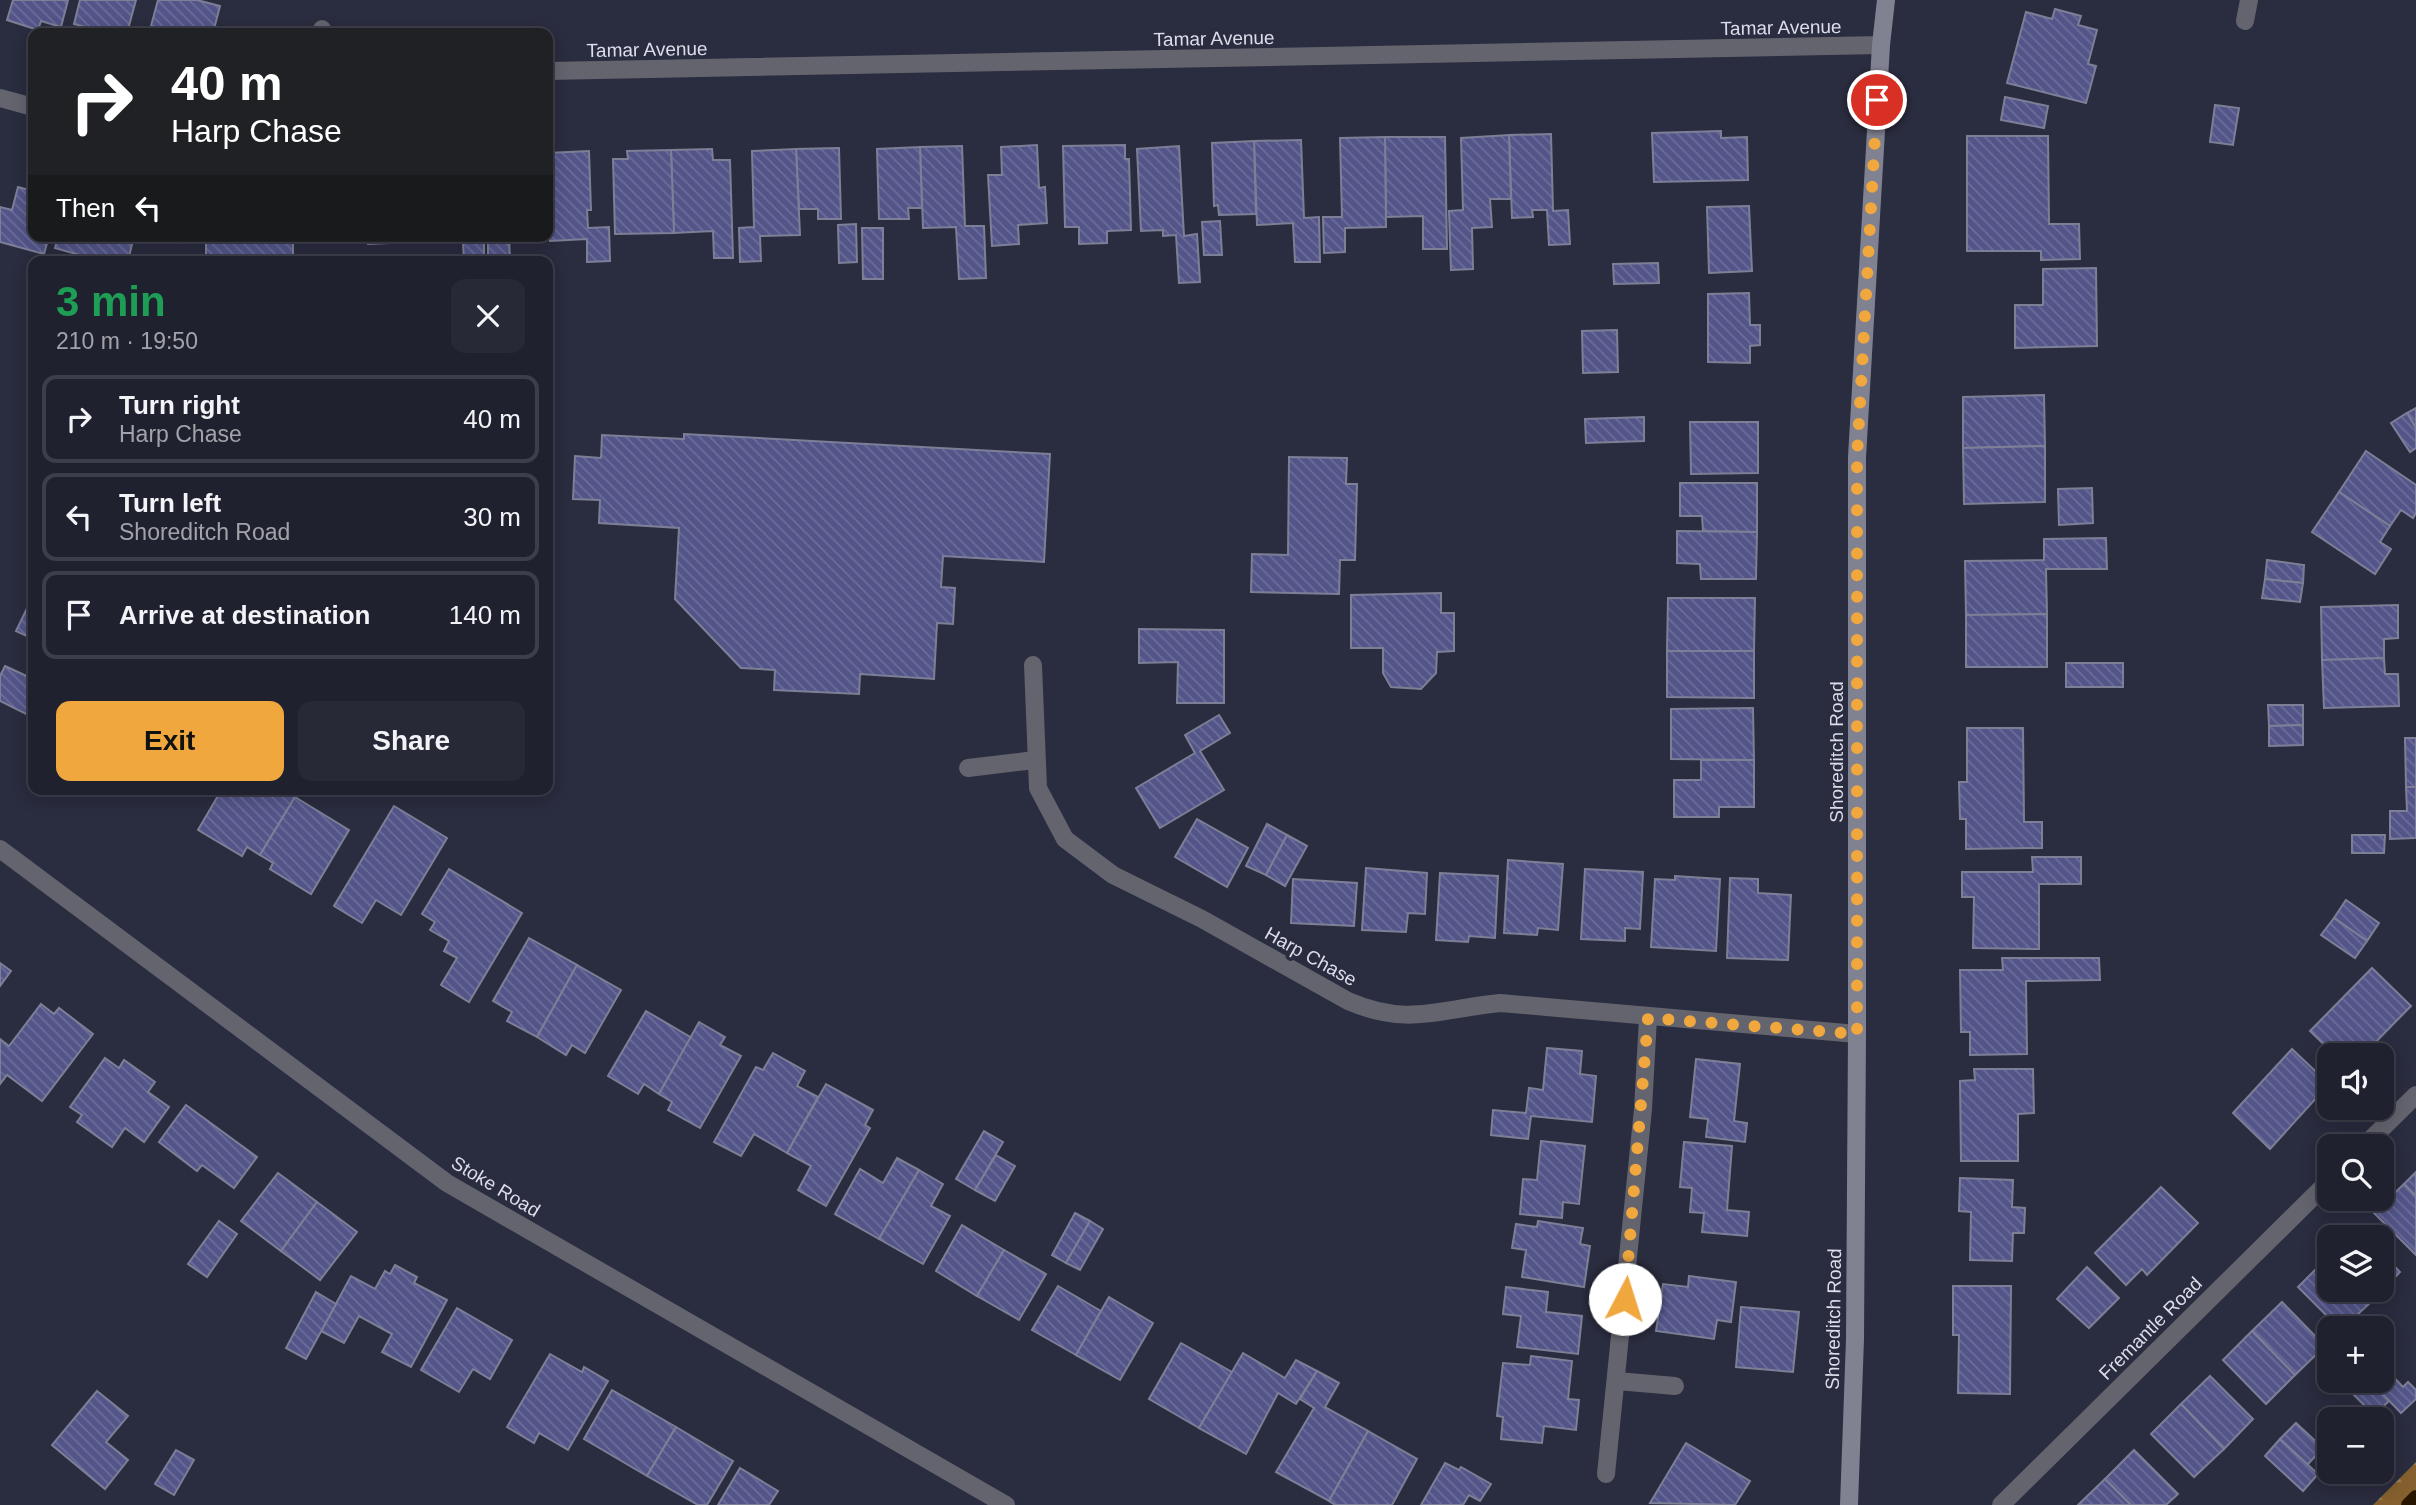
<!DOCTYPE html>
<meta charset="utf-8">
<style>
:root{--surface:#20212f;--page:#282937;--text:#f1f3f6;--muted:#a2a3aa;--line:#3d3e4b;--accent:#efa73e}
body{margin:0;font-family:Helvetica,sans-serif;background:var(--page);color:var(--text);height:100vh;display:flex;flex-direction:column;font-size:26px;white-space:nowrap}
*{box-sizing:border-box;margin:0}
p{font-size:23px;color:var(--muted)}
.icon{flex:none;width:38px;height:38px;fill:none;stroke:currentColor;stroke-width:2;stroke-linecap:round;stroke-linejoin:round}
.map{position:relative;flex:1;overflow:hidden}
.drawer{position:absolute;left:28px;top:256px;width:525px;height:539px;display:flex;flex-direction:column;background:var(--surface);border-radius:14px;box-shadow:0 4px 18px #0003,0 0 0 2px var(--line)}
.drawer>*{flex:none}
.banner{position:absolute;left:28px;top:28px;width:525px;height:214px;border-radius:14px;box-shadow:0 4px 18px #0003,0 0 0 2px var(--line);background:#202124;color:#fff;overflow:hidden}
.tools{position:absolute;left:2317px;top:1043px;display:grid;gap:14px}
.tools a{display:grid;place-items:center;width:77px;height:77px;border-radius:14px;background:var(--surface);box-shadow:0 4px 18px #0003,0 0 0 2px var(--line);font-size:35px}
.pin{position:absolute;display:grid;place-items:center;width:60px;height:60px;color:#fff;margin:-30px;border:4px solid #fff;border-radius:50%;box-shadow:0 2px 7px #0007}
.me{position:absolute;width:77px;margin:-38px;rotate:5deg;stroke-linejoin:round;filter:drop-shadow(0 0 5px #0008)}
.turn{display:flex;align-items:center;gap:24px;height:147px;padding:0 28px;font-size:32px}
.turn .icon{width:91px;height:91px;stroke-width:2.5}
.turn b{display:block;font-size:49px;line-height:60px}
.then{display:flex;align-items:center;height:66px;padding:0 28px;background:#0003;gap:14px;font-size:26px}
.round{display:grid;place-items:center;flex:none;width:74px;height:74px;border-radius:14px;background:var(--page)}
.headline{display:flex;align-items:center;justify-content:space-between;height:119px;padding:0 28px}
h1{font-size:42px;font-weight:800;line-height:52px;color:#1e9e55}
.primary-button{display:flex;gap:14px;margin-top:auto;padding:14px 28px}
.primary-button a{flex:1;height:80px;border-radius:14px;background:var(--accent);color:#111;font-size:28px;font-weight:800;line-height:80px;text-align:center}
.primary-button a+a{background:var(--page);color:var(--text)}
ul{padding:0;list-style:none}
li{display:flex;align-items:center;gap:21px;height:88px;margin:0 14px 10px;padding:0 14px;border:4px solid var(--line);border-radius:14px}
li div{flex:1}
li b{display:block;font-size:26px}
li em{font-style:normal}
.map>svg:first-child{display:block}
</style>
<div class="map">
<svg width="2416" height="1505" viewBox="0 0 2416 1505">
<defs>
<pattern id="forest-firs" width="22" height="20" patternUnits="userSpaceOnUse" patternTransform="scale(1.75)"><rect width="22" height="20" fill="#85602e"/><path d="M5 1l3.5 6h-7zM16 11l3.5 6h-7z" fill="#9b7e57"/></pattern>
<pattern id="building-back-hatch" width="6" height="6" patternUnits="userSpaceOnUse" patternTransform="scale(1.75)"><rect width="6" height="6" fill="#535589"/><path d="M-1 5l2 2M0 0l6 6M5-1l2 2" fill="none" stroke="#6b6d9a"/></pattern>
</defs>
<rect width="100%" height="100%" fill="#2a2c3f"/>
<!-- forest -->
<polygon fill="url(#forest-firs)" points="2416,1462 2416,1505 2373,1505"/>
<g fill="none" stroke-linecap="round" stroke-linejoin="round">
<!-- stream -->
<polyline stroke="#271500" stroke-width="14" points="2408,1505 2416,1497"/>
</g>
<!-- building -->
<g fill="url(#building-back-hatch)" stroke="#7d7f97" stroke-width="2">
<polygon points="13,0 68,0 61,27 41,21 38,30 7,20"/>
<polygon points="80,0 136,0 127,33 109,33 74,24"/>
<polygon points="158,0 197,0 220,6 213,33 164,33 165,29 151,26"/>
<polygon points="2055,9 2081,16 2078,25 2097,30 2088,64 2096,66 2086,103 2007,83 2026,12 2052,19"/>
<polygon points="2005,97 2048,106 2044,128 2001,120"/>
<polygon points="2215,105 2239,108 2233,145 2210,142"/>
<polygon points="1721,131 1721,138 1747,137 1748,180 1654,182 1652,133"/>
<polygon points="1551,134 1553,211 1568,210 1570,244 1549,245 1547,210 1532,210 1533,217 1512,218 1509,135"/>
<polygon points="1509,135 1511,199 1490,199 1492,227 1472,228 1473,269 1451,270 1449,211 1463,210 1461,138"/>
<polygon points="1967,136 2048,136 2049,224 2079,224 2080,259 2041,260 2041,251 1967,251"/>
<polygon points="1385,137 1445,137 1447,249 1423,249 1423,216 1386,217"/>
<polygon points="1385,137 1386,227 1345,228 1345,252 1324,253 1323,217 1342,217 1340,138"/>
<polygon points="1301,140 1304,218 1319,217 1320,262 1295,262 1293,223 1257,225 1254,141"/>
<polygon points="1254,141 1256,214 1219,215 1218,205 1214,206 1212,143"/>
<polygon points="1037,145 1039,188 1045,187 1047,223 1018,225 1019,244 992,246 988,175 1002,175 1001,147"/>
<polygon points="1125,145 1125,159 1129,159 1131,230 1107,231 1107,243 1079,244 1079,227 1065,227 1063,146"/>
<polygon points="962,146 965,226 984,226 986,278 959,279 956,227 923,228 920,147"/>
<polygon points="1179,146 1184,236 1197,234 1200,282 1179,283 1176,235 1163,236 1163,230 1141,231 1137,149"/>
<polygon points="920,147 922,208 908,208 909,219 879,219 877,149"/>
<polygon points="839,148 841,219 818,219 818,209 799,209 796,149"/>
<polygon points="712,149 713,160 730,160 733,258 714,258 713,231 674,233 671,150"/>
<polygon points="796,149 800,235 760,236 761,261 740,262 739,228 754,227 752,151"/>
<polygon points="671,150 674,233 615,234 613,159 628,159 627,151"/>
<polygon points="589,151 591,210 587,210 588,228 609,227 610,261 587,262 587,239 550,241 548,153"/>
<polygon points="18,187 33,191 33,236 49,236 44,254 0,242 0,207 12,210"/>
<polygon points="1749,206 1752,271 1709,273 1707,207"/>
<polygon points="1220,221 1222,255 1204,255 1202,222"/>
<polygon points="856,224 857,262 839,263 838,225"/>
<polygon points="862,228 883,228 883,279 863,279"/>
<polygon points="58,236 134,236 128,261 101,261 55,248"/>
<polygon points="157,236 180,236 178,243"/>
<rect x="206" y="236" width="87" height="25"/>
<polygon points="301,236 345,236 345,237 301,239"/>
<polygon points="367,236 411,236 412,242 368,244"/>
<polygon points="488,236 509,236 510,261 488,261"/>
<polygon points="484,242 484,261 464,261 463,243"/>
<polygon points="1658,263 1659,283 1614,284 1613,264"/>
<polygon points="2096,268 2097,346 2015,348 2015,305 2043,305 2043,269"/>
<polygon points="1749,293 1750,325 1760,325 1760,345 1750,346 1750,363 1708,362 1708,294"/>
<polygon points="1617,330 1618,372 1583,373 1582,331"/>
<polygon points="2044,395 2045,446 1963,448 1963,397"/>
<polygon points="2416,408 2416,428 2407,413"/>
<polygon points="2407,413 2416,428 2416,448 2410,452 2391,423"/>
<polygon points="1644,417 1644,441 1586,443 1585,419"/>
<polygon points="1690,422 1758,422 1758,473 1691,474"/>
<polygon points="684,434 1050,454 1044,562 943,556 941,587 955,588 953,624 937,623 934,679 860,674 859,694 774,690 775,670 741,668 675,599 679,528 599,523 600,500 573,499 575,456 601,458 602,435 684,439"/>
<polygon points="2045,446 2045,502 1964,504 1963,448"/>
<polygon points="2366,451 2416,485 2416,513 2413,518 2401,510 2390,526 2339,492"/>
<polygon points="1289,457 1347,458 1346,484 1357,484 1355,560 1340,560 1339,594 1251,592 1252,554 1288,555"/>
<polygon points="1680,483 1757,483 1757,532 1703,531 1702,516 1680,516"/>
<polygon points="2092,488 2093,523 2059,525 2058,489"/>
<polygon points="2339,492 2390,526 2380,542 2391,549 2375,574 2312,532"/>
<polygon points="1677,531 1757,532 1756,579 1701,579 1700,564 1677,563"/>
<polygon points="2106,538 2107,569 2046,569 2047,614 1966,615 1965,561 2044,560 2044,539"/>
<polygon points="2267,560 2304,565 2303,583 2265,579"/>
<polygon points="2265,579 2303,583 2300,602 2262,598"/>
<polygon points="1441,593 1441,613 1454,613 1454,651 1437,652 1436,673 1421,689 1391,687 1383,673 1383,648 1351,648 1351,595"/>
<polygon points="33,596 33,639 16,631"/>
<polygon points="1668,598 1755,598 1754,651 1667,651"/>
<polygon points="2398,605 2398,638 2384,639 2384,658 2322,660 2321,607"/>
<polygon points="2047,614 2047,667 1966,667 1966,615"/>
<polygon points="1139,629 1224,630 1224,703 1177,703 1178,662 1139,663"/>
<polygon points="1667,651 1754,651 1754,698 1667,697"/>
<polygon points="2384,658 2385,674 2398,674 2399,706 2324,708 2322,660"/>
<rect x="2066" y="663" width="57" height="24"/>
<polygon points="5,666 33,679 33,704 28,715 0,701 0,676"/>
<polygon points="2268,705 2303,705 2303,725 2269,726"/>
<polygon points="1753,708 1754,760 1671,759 1671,709"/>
<polygon points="1219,715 1230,733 1200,751 1224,790 1160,828 1136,788 1195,753 1185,735"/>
<polygon points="2303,725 2303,745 2269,746 2269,726"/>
<polygon points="1967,728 2023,728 2024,822 2042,822 2042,848 1966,849 1966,819 1960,819 1959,782 1967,782"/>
<polygon points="2405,738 2416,738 2416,787 2406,787"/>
<polygon points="1701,760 1754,760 1754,807 1719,807 1719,817 1674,817 1674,780 1701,780"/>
<polygon points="2406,787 2416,787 2416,838 2390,839 2390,811 2407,811"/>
<polygon points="222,789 282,789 295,797 260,855 247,847 242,856 198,830"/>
<polygon points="295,797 349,830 311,894 270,869 273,863 260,855"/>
<polygon points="394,806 447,838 401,915 376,900 362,923 334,906"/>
<polygon points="1197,819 1248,848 1227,887 1175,857"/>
<polygon points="1267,824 1287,835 1266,875 1246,866"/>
<polygon points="1287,835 1307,846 1285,886 1266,875"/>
<polygon points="2352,835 2385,835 2384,853 2352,853"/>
<polygon points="2032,857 2081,857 2081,884 2039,884 2039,949 1973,948 1974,897 1962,897 1962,872 2033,872"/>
<polygon points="1508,860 1563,864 1558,930 1538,928 1537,935 1504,933"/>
<polygon points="1366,868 1427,873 1425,914 1408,913 1406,932 1362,930"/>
<polygon points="449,869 522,913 469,1002 441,985 457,958 444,951 449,941 430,930 435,922 422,914"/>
<polygon points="1585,869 1643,872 1640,929 1625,928 1625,941 1581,939"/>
<polygon points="1440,873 1498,876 1495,938 1469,936 1468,942 1436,940"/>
<polygon points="1675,876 1720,879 1716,951 1651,947 1655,879 1675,880"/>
<polygon points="1730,878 1758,879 1758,893 1791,895 1788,960 1727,958"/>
<polygon points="1293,879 1357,883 1354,926 1291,923"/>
<polygon points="2346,900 2379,923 2367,941 2334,918"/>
<polygon points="2334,918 2367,941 2355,958 2321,935"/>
<polygon points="529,938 577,965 537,1037 507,1021 512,1012 493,1001"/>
<polygon points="2002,958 2099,958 2100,980 2026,981 2027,1054 1970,1055 1970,1032 1961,1032 1960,970 2003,970"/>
<polygon points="0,963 11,971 0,986"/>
<polygon points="577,965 621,990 585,1053 572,1045 566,1055 537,1037"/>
<polygon points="2372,968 2411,1006 2363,1055 2335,1055 2310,1031"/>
<polygon points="41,1004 54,1014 59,1008 93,1034 42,1101 7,1075 0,1084 0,1039 9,1046"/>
<polygon points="646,1011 692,1038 659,1094 644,1084 638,1094 608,1076"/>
<polygon points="699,1022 725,1037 720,1045 741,1056 700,1128 668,1110 672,1102 659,1094"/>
<polygon points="1547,1048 1582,1051 1580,1074 1596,1076 1592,1122 1531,1116 1528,1139 1491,1135 1493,1110 1526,1113 1529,1088 1543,1090"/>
<polygon points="2292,1049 2329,1084 2270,1149 2233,1113"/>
<polygon points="773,1053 805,1071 797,1086 818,1097 787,1153 754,1134 741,1156 714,1142 756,1067 763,1070"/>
<polygon points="105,1058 119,1068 124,1060 155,1082 148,1092 169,1107 144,1142 125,1128 112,1147 77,1122 82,1115 70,1107"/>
<polygon points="1696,1059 1740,1064 1734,1121 1747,1123 1745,1142 1706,1137 1708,1119 1690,1117"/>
<polygon points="1974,1069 2033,1069 2034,1113 2018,1114 2018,1161 1961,1161 1960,1081 1975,1080"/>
<polygon points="826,1084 873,1110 865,1125 870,1128 826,1206 798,1190 811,1166 787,1153"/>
<polygon points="186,1105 257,1157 234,1188 202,1165 197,1171 159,1142"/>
<polygon points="984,1131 1003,1142 975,1190 956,1179"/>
<polygon points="1541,1141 1585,1146 1579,1204 1563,1202 1562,1218 1520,1214 1523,1179 1537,1180"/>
<polygon points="1684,1142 1732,1146 1727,1210 1749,1212 1747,1236 1702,1232 1704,1213 1690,1212 1692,1188 1680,1187"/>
<polygon points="996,1155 1015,1166 995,1201 975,1190"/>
<polygon points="897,1158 919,1170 879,1239 835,1214 860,1169 883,1183"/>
<polygon points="919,1170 943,1184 931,1206 950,1216 923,1264 879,1239"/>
<polygon points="2416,1172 2416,1196 2404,1184"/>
<polygon points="278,1173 317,1202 281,1251 241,1221"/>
<polygon points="1960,1178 2013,1180 2012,1207 2025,1208 2024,1233 2013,1233 2012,1261 1970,1260 1971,1212 1959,1211"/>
<polygon points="2404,1184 2416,1196 2416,1255 2374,1213"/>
<polygon points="2161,1187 2198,1223 2147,1275 2142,1269 2126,1285 2095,1253"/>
<polygon points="317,1202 357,1232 320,1280 281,1251"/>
<polygon points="1075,1213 1090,1221 1066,1263 1052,1255"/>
<polygon points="219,1221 237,1234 207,1277 188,1264"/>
<polygon points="1090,1221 1103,1229 1080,1270 1066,1263"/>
<polygon points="1538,1221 1583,1228 1580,1244 1590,1246 1584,1287 1522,1277 1526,1250 1512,1248 1516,1224 1537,1227"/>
<polygon points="962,1225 1004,1250 977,1296 936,1271"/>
<polygon points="1004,1250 1046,1274 1019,1320 977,1296"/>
<polygon points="2382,1254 2400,1272 2371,1302 2359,1290 2382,1290"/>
<polygon points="2328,1257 2329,1290 2359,1290 2371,1302 2343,1328 2339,1328 2298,1287"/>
<polygon points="395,1265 417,1277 414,1283 447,1300 411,1367 382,1352 392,1334 359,1316 344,1343 321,1331 351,1276 375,1289 385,1271 390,1274"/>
<polygon points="2087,1267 2119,1298 2089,1328 2057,1299"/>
<polygon points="1689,1276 1736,1282 1731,1322 1717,1320 1714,1339 1656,1331 1663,1284 1688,1287"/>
<polygon points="1058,1286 1101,1311 1076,1355 1032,1330"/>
<polygon points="1953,1286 2011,1286 2010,1394 1958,1393 1959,1335 1953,1335"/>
<polygon points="1506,1287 1548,1292 1546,1312 1582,1316 1578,1354 1517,1347 1521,1316 1503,1314"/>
<polygon points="316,1292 336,1304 306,1359 286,1348"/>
<polygon points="1109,1297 1153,1323 1120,1380 1076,1355"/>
<polygon points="2282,1302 2325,1346 2295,1375 2252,1331"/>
<polygon points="1741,1307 1799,1312 1793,1372 1736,1367"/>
<polygon points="457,1308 512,1340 490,1379 473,1369 459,1392 421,1370"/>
<polygon points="2252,1331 2295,1375 2266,1404 2223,1360"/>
<polygon points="1181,1343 1232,1372 1199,1428 1149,1399"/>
<polygon points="1243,1353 1285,1378 1296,1360 1317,1371 1296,1404 1278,1393 1246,1454 1199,1428"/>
<polygon points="550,1354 582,1372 584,1367 608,1381 568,1450 539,1433 534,1443 507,1427"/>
<polygon points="1531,1356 1572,1361 1568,1399 1579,1400 1576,1430 1544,1426 1542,1443 1501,1439 1503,1417 1497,1416 1503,1363 1530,1365"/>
<polygon points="2382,1365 2403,1387 2408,1382 2416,1390 2416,1399 2401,1413 2370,1381 2382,1381"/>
<polygon points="1317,1371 1339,1383 1325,1407 1368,1431 1329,1501 1276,1472 1314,1408 1300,1399"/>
<polygon points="2210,1376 2253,1419 2224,1449 2181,1404"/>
<polygon points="2346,1381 2370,1381 2389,1401 2374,1415 2343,1384"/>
<polygon points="612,1390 676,1427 647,1476 584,1439"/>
<polygon points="97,1391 128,1416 106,1442 128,1460 105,1489 52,1445"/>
<polygon points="2181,1404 2224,1449 2194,1477 2151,1434"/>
<polygon points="2296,1423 2323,1448 2307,1465 2280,1439"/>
<polygon points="676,1427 733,1461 707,1505 698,1505 647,1476"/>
<polygon points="1368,1431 1417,1459 1392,1505 1335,1505 1329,1501"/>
<polygon points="2280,1439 2318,1474 2303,1491 2265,1456"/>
<polygon points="1686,1443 1750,1481 1735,1505 1650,1503"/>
<polygon points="176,1450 194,1460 174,1495 155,1484"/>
<polygon points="2134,1450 2178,1494 2166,1505 2131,1505 2105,1479"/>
<polygon points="1445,1463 1459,1470 1461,1467 1491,1484 1480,1501 1469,1495 1463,1505 1421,1505"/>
<polygon points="740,1468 778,1491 769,1505 718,1505"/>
<polygon points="2105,1479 2131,1505 2078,1505"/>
</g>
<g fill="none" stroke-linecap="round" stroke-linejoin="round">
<!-- service -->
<polyline stroke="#63646e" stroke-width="18" points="2245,21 2249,0"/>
<!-- minor -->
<g stroke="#63646e" stroke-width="18">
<polyline points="322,29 322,33"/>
<polyline points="548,71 1881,45"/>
<polyline points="0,98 33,107"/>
<path d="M1033,665L1038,788L1065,839L1113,875L1202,919L1348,1001C1408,1027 1439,1009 1500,1003L1857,1034"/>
<polyline points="968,768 1035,760"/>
<polyline points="0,849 447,1183 1006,1505"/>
<polyline points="2364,1146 2416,1095"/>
<polyline points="1617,1381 1675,1386"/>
<polyline points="1606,1474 1643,1109 1648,1018"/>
<polyline points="2001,1505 2329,1181"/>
</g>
<!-- secondary -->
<polyline stroke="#808292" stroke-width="18" points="1849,1505 1855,1339 1857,1034 1857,457 1881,45 1886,0"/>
</g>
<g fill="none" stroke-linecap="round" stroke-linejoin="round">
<!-- route -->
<polyline stroke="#efa73e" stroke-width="12" stroke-dasharray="0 21.6" points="1625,1299 1648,1018 1857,1034 1857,457 1877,100"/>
</g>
<g text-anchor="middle" stroke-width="7" stroke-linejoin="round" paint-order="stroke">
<!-- street labels -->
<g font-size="19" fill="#dcddea" stroke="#2a2c3f">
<text transform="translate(1781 27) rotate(-1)" y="7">Tamar Avenue</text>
<text transform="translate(1214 38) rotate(-1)" y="7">Tamar Avenue</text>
<text transform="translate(647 49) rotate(-1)" y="7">Tamar Avenue</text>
<text transform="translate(1836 752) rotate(-90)" y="7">Shoreditch Road</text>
<text transform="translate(1311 956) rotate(29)" y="7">Harp Chase</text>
<text transform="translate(496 1186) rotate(31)" y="7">Stoke Road</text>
<text transform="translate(1833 1319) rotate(-89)" y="7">Shoreditch Road</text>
<text transform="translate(2150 1328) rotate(-45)" y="7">Fremantle Road</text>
</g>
</g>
</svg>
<div class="tools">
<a><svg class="icon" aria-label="sound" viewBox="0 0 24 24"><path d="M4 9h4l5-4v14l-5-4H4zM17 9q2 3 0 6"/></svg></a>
<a><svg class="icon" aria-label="search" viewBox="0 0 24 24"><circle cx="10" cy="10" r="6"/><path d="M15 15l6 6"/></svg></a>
<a><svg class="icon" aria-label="layers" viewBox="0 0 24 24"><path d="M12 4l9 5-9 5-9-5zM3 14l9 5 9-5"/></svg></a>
<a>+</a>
<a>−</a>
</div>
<div class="pin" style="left:1877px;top:100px;background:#d93025"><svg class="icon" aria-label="arrive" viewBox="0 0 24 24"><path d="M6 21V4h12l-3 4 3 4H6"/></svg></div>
<svg class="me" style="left:1625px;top:1299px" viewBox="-20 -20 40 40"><circle r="19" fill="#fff"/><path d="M0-13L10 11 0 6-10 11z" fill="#efa73e"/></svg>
<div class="banner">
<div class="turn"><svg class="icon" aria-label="right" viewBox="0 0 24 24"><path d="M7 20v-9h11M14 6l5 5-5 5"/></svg><div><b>40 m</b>Harp Chase</div></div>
<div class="then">Then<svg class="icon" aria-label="left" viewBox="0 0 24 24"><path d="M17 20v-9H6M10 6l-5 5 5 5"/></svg></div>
</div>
<section class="drawer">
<div class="headline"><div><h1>3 min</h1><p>210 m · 19:50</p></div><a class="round"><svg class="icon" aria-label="close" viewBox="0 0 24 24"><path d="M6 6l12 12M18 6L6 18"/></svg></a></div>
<ul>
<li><svg class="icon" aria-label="right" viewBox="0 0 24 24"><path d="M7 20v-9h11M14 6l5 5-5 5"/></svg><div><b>Turn right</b><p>Harp Chase</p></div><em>40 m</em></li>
<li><svg class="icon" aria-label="left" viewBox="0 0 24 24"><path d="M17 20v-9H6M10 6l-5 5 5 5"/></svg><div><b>Turn left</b><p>Shoreditch Road</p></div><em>30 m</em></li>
<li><svg class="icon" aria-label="arrive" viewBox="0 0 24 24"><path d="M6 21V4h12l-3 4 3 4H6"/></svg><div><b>Arrive at destination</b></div><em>140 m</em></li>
</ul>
<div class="primary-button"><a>Exit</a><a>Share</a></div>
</section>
</div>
